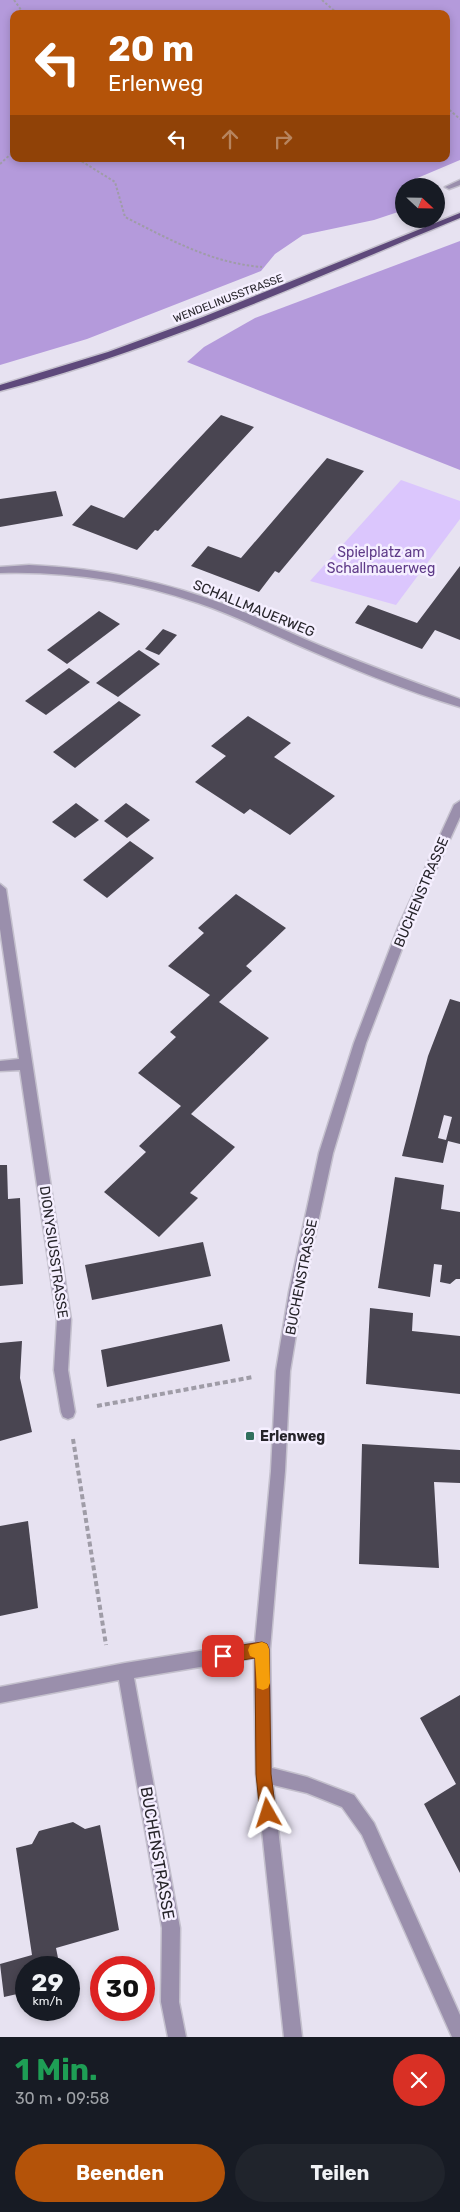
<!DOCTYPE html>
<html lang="de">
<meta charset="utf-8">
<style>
:root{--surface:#171b24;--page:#20242c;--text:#f1f3f6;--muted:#9ea1a6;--accent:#b45309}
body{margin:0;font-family:Rubik,sans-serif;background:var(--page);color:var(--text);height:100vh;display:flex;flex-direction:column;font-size:19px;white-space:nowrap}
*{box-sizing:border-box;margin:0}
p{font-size:16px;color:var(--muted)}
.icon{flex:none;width:28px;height:28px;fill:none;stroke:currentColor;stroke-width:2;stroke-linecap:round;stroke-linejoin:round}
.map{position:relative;height:2037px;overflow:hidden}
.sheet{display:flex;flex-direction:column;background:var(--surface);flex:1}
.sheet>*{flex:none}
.guide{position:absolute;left:10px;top:10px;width:440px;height:152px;border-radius:10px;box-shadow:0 2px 8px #0003;background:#b45309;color:#fff;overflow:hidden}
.needle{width:32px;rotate:112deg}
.fabs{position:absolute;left:395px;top:178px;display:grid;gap:10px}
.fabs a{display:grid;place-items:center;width:50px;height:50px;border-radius:50%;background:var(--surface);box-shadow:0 2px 8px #0003;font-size:25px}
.speed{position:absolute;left:15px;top:1956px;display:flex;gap:10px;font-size:25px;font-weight:700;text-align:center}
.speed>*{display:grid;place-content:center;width:65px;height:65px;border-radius:50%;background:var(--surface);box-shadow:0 2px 8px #0003;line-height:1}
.speed small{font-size:12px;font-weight:400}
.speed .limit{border:8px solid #d22;background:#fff;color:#111}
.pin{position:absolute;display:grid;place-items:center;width:42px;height:42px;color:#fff;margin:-21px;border-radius:10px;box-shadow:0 2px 8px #0006}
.me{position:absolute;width:55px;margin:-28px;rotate:354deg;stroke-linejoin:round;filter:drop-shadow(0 0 4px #0008)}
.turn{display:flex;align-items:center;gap:18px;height:105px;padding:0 15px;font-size:22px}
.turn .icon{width:65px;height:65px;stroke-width:2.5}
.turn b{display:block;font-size:35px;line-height:42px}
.lanes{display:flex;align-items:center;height:48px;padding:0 15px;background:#0003;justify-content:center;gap:25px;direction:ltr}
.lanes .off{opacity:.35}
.round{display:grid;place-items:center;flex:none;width:52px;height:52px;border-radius:26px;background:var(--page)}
.overview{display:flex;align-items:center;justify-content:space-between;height:85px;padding:0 15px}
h1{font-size:30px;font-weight:700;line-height:38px;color:#1e9e55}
.cta{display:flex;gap:10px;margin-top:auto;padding:10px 15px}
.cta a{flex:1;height:58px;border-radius:30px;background:var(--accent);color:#fff;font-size:20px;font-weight:700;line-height:58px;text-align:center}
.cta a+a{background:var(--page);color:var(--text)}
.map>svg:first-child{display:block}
</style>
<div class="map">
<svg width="460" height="2037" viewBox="0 0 460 2037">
<rect width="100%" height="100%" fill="#e7e2f1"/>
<!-- green -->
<polygon fill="#dbc6fd" points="401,480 460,501 460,519 396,605 310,581"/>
<!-- forest -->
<g fill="#b49adb" fill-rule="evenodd">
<path d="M0,0H460V160L408,182L413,186H404V210L374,220L303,235L275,254L261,271L87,339L0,365ZM14,14H446V159H14Z"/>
<polygon points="460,241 460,470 187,362 204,347 255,318"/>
</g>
<!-- building -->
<g fill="#494551" fill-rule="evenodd">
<polygon points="221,415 254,427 158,531 155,530 137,550 72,525 91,505 124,518"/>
<polygon points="327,458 364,471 279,573 275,571 259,592 191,566 208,546 241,558"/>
<polygon points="56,491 63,516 0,527 0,499"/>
<polygon points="460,566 460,640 435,630 422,649 355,623 368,605 417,623"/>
<polygon points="99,611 120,624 67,664 47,650"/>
<polygon points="163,629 177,635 159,655 145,649"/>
<polygon points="139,650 160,664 118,697 96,683"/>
<polygon points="69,668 90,682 46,715 25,701"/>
<polygon points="119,701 141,715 75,768 53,752"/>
<polygon points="248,716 291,743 274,757 335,796 290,835 250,809 244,814 195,782 226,756 211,746"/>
<polygon points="76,803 99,820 75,838 52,822"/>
<polygon points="126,803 150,820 127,838 104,821"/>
<polygon points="130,841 154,858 107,898 83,880"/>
<polygon points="236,894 286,928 246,966 252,971 219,1002 269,1038 191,1114 235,1147 190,1193 198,1198 159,1237 104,1192 146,1152 139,1146 181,1106 138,1073 176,1037 170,1032 210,995 168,966 204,933 198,928"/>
<path d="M450,999L460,1002V1144L448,1141L443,1163L402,1156L428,1056ZM444,1115L452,1117L446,1140L438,1138Z"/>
<polygon points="0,1165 7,1165 8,1199 20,1198 23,1284 0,1286"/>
<polygon points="395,1177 444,1185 441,1209 460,1212 460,1279 456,1279 450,1284 440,1282 442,1265 434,1264 430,1297 378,1288"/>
<polygon points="203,1242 211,1276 92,1300 85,1265"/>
<polygon points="370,1308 413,1313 412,1331 460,1336 460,1394 366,1384"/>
<polygon points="222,1324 230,1361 107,1387 101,1350"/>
<polygon points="22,1341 20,1378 32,1432 0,1441 0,1343"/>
<polygon points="362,1444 460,1450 460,1483 434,1482 439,1568 359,1564"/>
<polygon points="28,1521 38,1608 0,1616 0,1526"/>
<polygon points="460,1695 460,1873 424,1804 456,1784 420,1718"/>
<polygon points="73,1822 85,1829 100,1825 119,1930 56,1948 60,1968 26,1968 26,1992 4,1997 0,1964 32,1955 16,1848 32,1844 39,1831"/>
</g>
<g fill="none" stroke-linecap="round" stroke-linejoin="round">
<!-- minor casing -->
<g stroke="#c4c0cd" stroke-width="3">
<g id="minor">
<polygon points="460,180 460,185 449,189 445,187"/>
<path d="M29,565C100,568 168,582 234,608C263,619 291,634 321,646C367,665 413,682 460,699V707C405,691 346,666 293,643C261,629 231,614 198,603C134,581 68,571 0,573V567Z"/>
<polygon points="460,801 460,817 411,925 366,1043 333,1153 303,1292 290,1371 285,1471 270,1649 272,1768 307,1777 354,1795 374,1823 460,2015 460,2037 452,2037 362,1835 342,1807 307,1793 273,1785 302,2037 284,2037 256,1774 254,1658 134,1678 180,1928 179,2002 186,2037 168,2037 161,2002 162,1928 119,1680 0,1703 0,1687 125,1663 255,1642 271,1471 276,1371 289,1292 319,1153 354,1043 399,925 454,805"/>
<polygon points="0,884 6,889 71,1320 68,1370 75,1412 73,1417 68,1419 63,1417 61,1412 54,1370 57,1320 20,1070 0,1071 0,1061 19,1059 0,929"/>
</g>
</g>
<!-- major casing -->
<g stroke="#c4c0cd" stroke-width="3">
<path id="major" d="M460,213V218C309,280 158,350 0,391V385L108,352L203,317Z"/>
</g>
<!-- path-far1 -->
<g stroke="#9f9ca7" stroke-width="2" stroke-dasharray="2.5 2" stroke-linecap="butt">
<polyline points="14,0 24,14"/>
<polyline points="322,0 338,14"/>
<polyline points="446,107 460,119"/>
<path d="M78,159L115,182L125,217C169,239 211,263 262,267"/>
<polyline points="0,164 14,151"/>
</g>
<!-- path -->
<g stroke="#9f9ca7" stroke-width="4" stroke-dasharray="5 3" stroke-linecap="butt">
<polyline points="97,1406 253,1377"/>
<polyline points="73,1439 106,1645"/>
</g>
<!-- minor -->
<use href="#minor" fill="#9a8fac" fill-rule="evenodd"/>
<!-- major -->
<use href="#major" fill="#5e497b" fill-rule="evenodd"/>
</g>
<!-- route -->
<polygon fill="#b45309" stroke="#753606" points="262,1642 267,1644 269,1649 271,1774 276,1813 274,1818 268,1820 263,1818 260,1813 256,1774 255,1658 223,1663 218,1661 216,1656 218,1650 223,1648"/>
<!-- slow -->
<polygon fill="#f59e0b" points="262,1642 267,1644 269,1649 270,1683 268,1688 263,1690 257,1688 255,1658 250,1656 248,1650 250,1645"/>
<!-- markers -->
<rect fill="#31705e" stroke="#f5efff" stroke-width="2" x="245" y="1431" width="10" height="10" rx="2.5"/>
<g text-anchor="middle" stroke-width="5" stroke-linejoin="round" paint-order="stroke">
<!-- far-street labels -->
<g font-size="11" fill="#26242a" stroke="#f5efff">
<text transform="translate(228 298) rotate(-21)" y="4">WENDELINUSSTRASSE</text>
</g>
<!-- park labels -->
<g font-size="14" fill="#5e3a88" stroke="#f5efff">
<text x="381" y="557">Spielplatz am<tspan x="381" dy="16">Schallmauerweg</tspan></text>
</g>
<!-- street labels -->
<g font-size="14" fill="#26242a" stroke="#f5efff">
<text transform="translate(254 608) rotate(22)" y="5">SCHALLMAUERWEG</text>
<text transform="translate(421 892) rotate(-67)" y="5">BUCHENSTRASSE</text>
<text transform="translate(54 1252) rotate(82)" y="5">DIONYSIUSSTRASSE</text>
<text transform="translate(301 1277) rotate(-79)" y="5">BUCHENSTRASSE</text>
</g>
<!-- poi labels -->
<g font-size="14" font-weight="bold" fill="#26242a" stroke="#f5efff" text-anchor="start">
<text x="260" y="1441">Erlenweg</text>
</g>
<!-- near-street labels -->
<g font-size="16" fill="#26242a" stroke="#f5efff">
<text transform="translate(158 1853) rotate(80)" y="6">BUCHENSTRASSE</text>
</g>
</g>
</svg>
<div class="fabs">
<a><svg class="needle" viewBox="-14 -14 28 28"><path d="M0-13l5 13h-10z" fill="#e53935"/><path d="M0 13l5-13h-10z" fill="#9ea1a6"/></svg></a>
</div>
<div class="speed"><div>29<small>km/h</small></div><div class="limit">30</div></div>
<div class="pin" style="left:223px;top:1656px;background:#d93025"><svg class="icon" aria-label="arrive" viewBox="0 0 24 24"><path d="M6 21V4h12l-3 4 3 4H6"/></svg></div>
<svg class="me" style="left:268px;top:1813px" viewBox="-20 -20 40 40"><path d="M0-17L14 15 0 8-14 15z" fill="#b45309" stroke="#fff" stroke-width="4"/></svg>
<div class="guide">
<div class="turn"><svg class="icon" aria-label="left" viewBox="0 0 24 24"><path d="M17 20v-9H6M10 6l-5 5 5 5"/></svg><div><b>20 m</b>Erlenweg</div></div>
<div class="lanes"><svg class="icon" aria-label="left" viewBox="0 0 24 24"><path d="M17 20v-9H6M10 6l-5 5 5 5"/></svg><svg class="icon off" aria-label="ahead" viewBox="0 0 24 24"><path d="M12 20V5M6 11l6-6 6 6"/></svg><svg class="icon off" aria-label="right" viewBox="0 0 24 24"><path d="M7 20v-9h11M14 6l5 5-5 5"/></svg></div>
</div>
</div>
<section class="sheet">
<div class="overview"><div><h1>1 Min.</h1><p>30 m · 09:58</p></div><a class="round" style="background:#d93025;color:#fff"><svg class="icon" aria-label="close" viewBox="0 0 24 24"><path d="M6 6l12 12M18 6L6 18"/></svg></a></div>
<div class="cta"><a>Beenden</a><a>Teilen</a></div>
</section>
